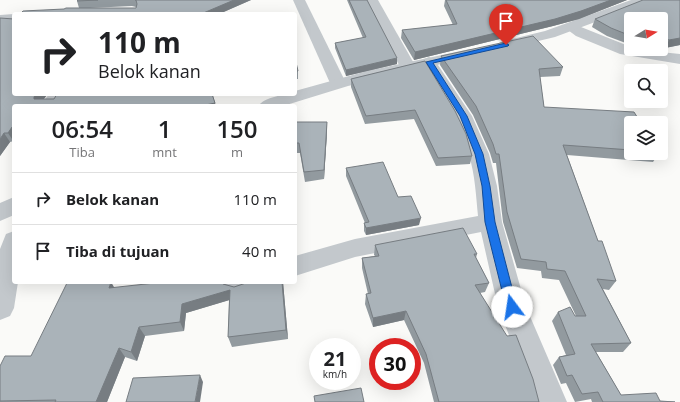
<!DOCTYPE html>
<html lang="id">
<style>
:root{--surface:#fff;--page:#f2f2f2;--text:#202124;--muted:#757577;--line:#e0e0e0}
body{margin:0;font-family:"Open Sans",sans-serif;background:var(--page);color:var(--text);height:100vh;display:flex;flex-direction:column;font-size:15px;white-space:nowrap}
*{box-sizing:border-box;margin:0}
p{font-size:13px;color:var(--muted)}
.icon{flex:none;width:22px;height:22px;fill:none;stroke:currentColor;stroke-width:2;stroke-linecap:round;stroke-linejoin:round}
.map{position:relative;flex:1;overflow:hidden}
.drawer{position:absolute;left:12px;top:104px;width:285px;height:180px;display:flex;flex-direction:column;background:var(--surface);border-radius:4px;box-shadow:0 4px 16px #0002}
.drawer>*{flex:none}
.banner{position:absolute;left:12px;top:12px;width:285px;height:84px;border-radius:4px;box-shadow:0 4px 16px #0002;background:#fff;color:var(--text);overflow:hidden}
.needle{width:26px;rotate:79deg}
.controls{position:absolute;left:624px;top:12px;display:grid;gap:8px}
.controls a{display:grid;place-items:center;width:44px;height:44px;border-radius:4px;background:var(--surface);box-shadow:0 4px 16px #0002;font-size:20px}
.speed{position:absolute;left:309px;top:338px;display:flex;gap:8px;font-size:20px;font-weight:700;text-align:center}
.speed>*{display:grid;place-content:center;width:52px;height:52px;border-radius:50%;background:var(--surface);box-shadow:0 4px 16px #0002;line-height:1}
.speed small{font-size:10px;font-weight:400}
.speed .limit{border:6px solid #d22;background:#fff;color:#111}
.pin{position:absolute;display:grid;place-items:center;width:34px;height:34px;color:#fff;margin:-41px -17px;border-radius:50% 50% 50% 0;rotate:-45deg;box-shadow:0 0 4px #0007}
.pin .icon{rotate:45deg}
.me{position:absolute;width:44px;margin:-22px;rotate:346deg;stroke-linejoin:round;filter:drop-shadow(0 0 3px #0008)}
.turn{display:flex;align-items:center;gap:14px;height:84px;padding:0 20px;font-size:18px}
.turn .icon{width:52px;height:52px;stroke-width:2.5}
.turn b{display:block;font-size:28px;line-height:34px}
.eta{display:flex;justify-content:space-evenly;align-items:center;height:68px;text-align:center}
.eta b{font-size:24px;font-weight:600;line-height:28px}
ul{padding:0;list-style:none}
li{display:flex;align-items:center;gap:12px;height:52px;padding:0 20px;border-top:1px solid var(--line)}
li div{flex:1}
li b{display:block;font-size:15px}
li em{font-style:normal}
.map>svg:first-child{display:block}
</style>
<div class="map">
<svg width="680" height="402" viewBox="0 0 680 402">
<rect width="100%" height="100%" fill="#fafaf8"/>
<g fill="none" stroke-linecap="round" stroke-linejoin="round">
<!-- minor -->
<g fill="#c3c8cc" fill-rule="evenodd">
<polygon points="293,0 305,0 346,83 344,86 338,88 332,86 330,83"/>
<polygon points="366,0 378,0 416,67 413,70 408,72 403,70 400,67"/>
<polygon points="14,14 14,22 0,23 0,15"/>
<polygon points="571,23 631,47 631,49 680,54 680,64 620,54 576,36 564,27 566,24"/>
<path d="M429,57L434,59L472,116L489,154L497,186L502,222L526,307L567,402H535L498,307L481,232L355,257L295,276V256L355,239L478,216C476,195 475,175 469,155C460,121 439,91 421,62L424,59Z"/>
<polygon points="49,94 65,94 58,106 40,106"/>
<polygon points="14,231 14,282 18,282 14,308 10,316 0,320 0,249 6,234"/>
<polygon points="224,282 256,282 252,290 236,295 227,292 223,284"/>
</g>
<!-- tertiary -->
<g fill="#c3c8cc" fill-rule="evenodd">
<polygon points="631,0 648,0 646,3 555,37 505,49 500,48 498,45 500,42 545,31"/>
<path d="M470,49L475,50L477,53L475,56L348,86L283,106H258C265,97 284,94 295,94V91L367,71Z"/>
<polygon points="14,197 14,215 0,221 0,203"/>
</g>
</g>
<!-- wall -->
<g fill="#929a9f" fill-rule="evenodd">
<path d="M78,0H251L219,14H20L79,8L77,1ZM132,6L136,7V8H90Z"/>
<polygon points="347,0 367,0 397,64 346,76 335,48 335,43 363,38"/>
<polygon points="445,0 627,0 579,19 553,26 414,60 401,38 402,30 453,25 444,6"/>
<polygon points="680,0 680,45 665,48 661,46 661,19 631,19 631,45 607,36 592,27 595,19"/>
<polygon points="14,19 44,99 213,96 216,106 14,106 14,141 10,142 0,156"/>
<polygon points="441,56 563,67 560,76 540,77 544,107 631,123 631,153 659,153 653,162 567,155 598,241 616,281 609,290 603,289 631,343 623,352 596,352 621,395 660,401 675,402 592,402 591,399 575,402 566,383 561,384 553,365 559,357 566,355 552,321 558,312 576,316 559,280 542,278 541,271 517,268 503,222 496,163 493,163 490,153 473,115 440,65"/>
<polygon points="295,58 298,71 298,79 295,79"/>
<polygon points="425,61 472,156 470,164 436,166 414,119 365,124 351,87 351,79"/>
<polygon points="295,122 327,122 327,132 324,179 305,182 300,153 295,153"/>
<polygon points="346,168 398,197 419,225 366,235 364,231 364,223 365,223 346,176"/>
<polygon points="375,245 477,254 476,258 489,283 485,292 480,293 539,402 434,402 424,363 404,320 373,327 365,304 366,294 368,294 362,268 362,258 375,256 374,255"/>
<polygon points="164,282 223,282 223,284 234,287 249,282 283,282 288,339 232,347 228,337 229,300 186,313 184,331 145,336 137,361 125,357 107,402 0,402 0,366 31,356 115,288"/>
</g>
<!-- shaded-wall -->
<g fill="#777d82">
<polygon points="234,0 251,0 219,14 201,14"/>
<polygon points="611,0 627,0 579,19 553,26 414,60 415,52"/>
<polygon points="664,38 661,44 661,39"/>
<polygon points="680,38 680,45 665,48 669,40"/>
<polygon points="397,58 397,64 346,76 346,70"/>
<polygon points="36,94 48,94 39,105 34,99 34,97"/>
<polygon points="212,94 224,94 213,96"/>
<polygon points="215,103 216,106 201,106"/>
<polygon points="327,122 327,132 324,179 324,170"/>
<polygon points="12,127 14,129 14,142 8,133"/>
<polygon points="4,133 10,142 0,156 0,139"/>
<polygon points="421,218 419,225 366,235 366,228"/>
<polygon points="111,282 117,292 109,288"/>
<polygon points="282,282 283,282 288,339 286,330"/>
<polygon points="230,290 233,299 186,313 184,331 180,322 182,304"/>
<polygon points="406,311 404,320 373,327 373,318"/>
<polygon points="139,327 145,336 137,361 131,352"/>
<polygon points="119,348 125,357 107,402 96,402"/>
<polygon points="200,375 203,382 200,402 195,402"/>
</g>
<!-- building -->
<g fill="#aab3b9" stroke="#777d82">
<polygon points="78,0 98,0 77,1"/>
<polygon points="135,0 234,0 201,14 20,14 23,11 64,9 66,8 136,8 137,4 136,0"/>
<polygon points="349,0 367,0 397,58 346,70 335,43 366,37"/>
<polygon points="446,0 611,0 581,11 555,19 415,52 402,30 457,24"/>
<polygon points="643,0 680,0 680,38 669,40 664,38 661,39 661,19 631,19 631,36 611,28 595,19"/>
<polygon points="0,18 14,19 14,94 36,94 34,97 34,99 54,99 57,94 212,94 215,103 201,106 14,106 14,127 12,127 8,133 4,133 0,139"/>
<polygon points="533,36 563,67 539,69 544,107 634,112 641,123 631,123 631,150 563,145 598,241 602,241 616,281 597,279 631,343 591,344 621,395 656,393 660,401 675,402 603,402 598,392 582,394 572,375 567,376 559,357 575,354 558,312 570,307 575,316 586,316 565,271 547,269 546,262 521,259 507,212 499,154 496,154 493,144 476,106 441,56"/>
<polygon points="295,58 298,71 295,71"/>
<polygon points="425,61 455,111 466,134 472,156 438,158 415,110 366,116 351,79"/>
<polygon points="295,122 327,122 324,170 304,172 299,143 295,143"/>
<polygon points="383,162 398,197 411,196 421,218 366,228 364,223 369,222 346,168"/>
<polygon points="463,228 477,254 474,254 489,283 475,285 507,336 516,335 533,379 539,402 439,402 426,354 406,311 373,318 366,294 371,293 362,258 379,256 375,245"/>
<polygon points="111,282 109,288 164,282 222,282 223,284 234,287 249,282 282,282 286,330 228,337 230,290 182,304 180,322 139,327 131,352 119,348 96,402 55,402 56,400 0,401 0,366 5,356 31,356 67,283"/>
<polygon points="200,375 195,402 126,402 133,378"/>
<polygon points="361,388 364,402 315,402 314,396"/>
</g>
<!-- route -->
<polygon fill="#1a73e8" stroke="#114b97" points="506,43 509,45 508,46 433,63 467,116 483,154 490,186 495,222 517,307 515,310 512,312 508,310 506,307 485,222 482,186 475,154 460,116 426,62"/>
</svg>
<div class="controls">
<a><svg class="needle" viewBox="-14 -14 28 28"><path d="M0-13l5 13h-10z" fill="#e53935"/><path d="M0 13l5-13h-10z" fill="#757577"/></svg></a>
<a><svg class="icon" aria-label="search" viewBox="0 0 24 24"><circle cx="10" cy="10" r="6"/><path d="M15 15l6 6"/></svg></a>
<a><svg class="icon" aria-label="layers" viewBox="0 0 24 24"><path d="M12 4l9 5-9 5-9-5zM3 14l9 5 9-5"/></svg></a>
</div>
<div class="speed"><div>21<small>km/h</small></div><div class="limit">30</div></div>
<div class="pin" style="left:506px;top:45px;background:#d93025"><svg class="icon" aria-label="arrive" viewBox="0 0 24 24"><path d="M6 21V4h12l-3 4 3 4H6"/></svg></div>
<svg class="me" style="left:512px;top:307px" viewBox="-20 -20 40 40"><circle r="19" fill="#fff"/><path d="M0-13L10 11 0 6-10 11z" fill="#1a73e8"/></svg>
<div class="banner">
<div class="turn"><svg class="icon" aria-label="right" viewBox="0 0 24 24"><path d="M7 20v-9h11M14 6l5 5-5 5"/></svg><div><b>110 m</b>Belok kanan</div></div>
</div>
<section class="drawer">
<div class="eta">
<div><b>06:54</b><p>Tiba</p></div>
<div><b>1</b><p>mnt</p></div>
<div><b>150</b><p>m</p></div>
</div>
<ul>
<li><svg class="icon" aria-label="right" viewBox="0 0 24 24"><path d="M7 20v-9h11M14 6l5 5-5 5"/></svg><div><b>Belok kanan</b></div><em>110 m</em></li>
<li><svg class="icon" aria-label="arrive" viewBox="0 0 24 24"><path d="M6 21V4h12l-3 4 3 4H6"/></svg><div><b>Tiba di tujuan</b></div><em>40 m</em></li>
</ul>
</section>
</div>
